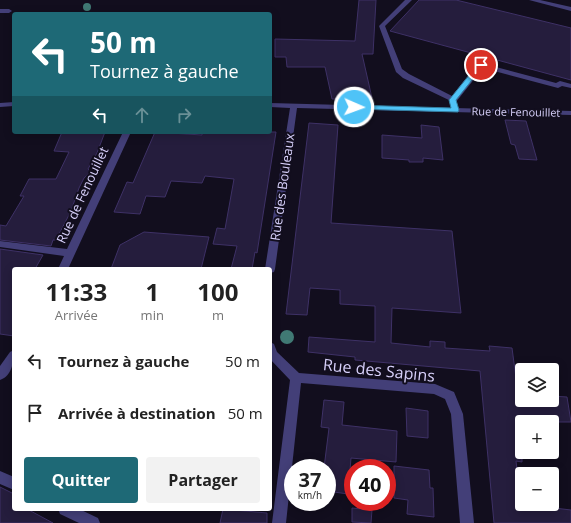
<!DOCTYPE html>
<html lang="fr">
<meta charset="utf-8">
<style>
:root{--surface:#fff;--page:#f2f2f2;--text:#222;--muted:#767676;--accent:#1e6976}
body{margin:0;font-family:"Open Sans",sans-serif;background:var(--page);color:var(--text);height:100vh;display:flex;flex-direction:column;font-size:15px;white-space:nowrap}
*{box-sizing:border-box;margin:0}
p{font-size:13px;color:var(--muted)}
.icon{flex:none;width:22px;height:22px;fill:none;stroke:currentColor;stroke-width:2;stroke-linecap:round;stroke-linejoin:round}
.map{position:relative;flex:1;overflow:hidden}
.details{position:absolute;left:12px;top:267px;width:260px;height:244px;display:flex;flex-direction:column;background:var(--surface);border-radius:4px;box-shadow:0 2px 10px #0003}
.details>*{flex:none}
.hud{position:absolute;left:12px;top:12px;width:260px;height:122px;border-radius:4px;box-shadow:0 2px 10px #0003;background:#1e6976;color:#fff;overflow:hidden}
.buttons{position:absolute;left:515px;top:363px;display:grid;gap:8px}
.buttons a{display:grid;place-items:center;width:44px;height:44px;border-radius:4px;background:var(--surface);box-shadow:0 2px 10px #0003;font-size:20px}
.speed{position:absolute;left:284px;top:459px;display:flex;gap:8px;font-size:20px;font-weight:700;text-align:center}
.speed>*{display:grid;place-content:center;width:52px;height:52px;border-radius:50%;background:var(--surface);box-shadow:0 2px 10px #0003;line-height:1}
.speed small{font-size:10px;font-weight:400}
.speed .limit{border:6px solid #d22;background:#fff;color:#111}
.pin{position:absolute;display:grid;place-items:center;width:34px;height:34px;color:#fff;margin:-17px;border:2px solid #fff;border-radius:50%;box-shadow:0 1px 4px #0007}
.me{position:absolute;width:44px;margin:-22px;rotate:92deg;stroke-linejoin:round;filter:drop-shadow(0 0 3px #0008)}
.turn{display:flex;align-items:center;gap:14px;height:84px;padding:0 12px;font-size:18px}
.turn .icon{width:52px;height:52px;stroke-width:2.5}
.turn b{display:block;font-size:28px;line-height:34px}
.lanes{display:flex;align-items:center;height:38px;padding:0 12px;background:#0003;justify-content:center;gap:20px;direction:ltr}
.lanes .off{opacity:.35}
.eta{display:flex;justify-content:space-evenly;align-items:center;height:68px;text-align:center}
.eta b{font-size:24px;font-weight:700;line-height:28px}
.cta{display:flex;gap:8px;margin-top:auto;padding:8px 12px}
.cta a{flex:1;height:46px;border-radius:4px;background:var(--accent);color:#fff;font-size:16px;font-weight:700;line-height:46px;text-align:center}
.cta a+a{background:var(--page);color:var(--text)}
ul{padding:0;list-style:none}
li{display:flex;align-items:center;gap:12px;height:52px;padding:0 12px}
li div{flex:1}
li b{display:block;font-size:15px}
li em{font-style:normal}
.map>svg:first-child{display:block}
</style>
<div class="map">
<svg width="571" height="523" viewBox="0 0 571 523">
<rect width="100%" height="100%" fill="#120e1e"/>
<!-- building -->
<g fill="#251d3d" stroke="#3e3166">
<polygon points="359,0 376,0 373,54 362,54 372,98 332,99 325,67 287,67 286,57 275,57 275,39 355,41"/>
<polygon points="419,0 456,0 571,28 571,80 390,31"/>
<polygon points="505,120 526,121 537,160 519,159 515,145 511,144"/>
<polygon points="309,123 338,125 331,223 452,231 461,313 392,308 391,343 430,347 430,341 445,342 445,348 490,351 489,346 512,348 518,393 522,393 522,400 552,400 552,396 567,397 571,422 522,422 522,462 516,461 521,504 571,510 571,523 494,523 480,371 355,360 355,357 308,352 309,337 375,342 375,306 340,304 340,290 310,288 307,315 286,314"/>
<polygon points="421,125 439,127 443,160 423,158 423,162 409,162 409,160 382,158 382,135 422,138"/>
<polygon points="62,132 105,132 97,153 88,169 91,172 84,178 79,188 71,211 56,240 53,240 51,246 0,240 0,225 6,226 24,196 20,196 29,179 56,179 69,152 54,151"/>
<polygon points="155,132 202,135 202,132 276,132 257,253 255,252 252,269 231,269 237,246 213,244 217,228 225,229 234,179 205,176 202,183 171,181 165,197 146,196 140,214 114,212 127,182 133,183"/>
<polygon points="144,232 209,237 201,269 111,269 120,245"/>
<polygon points="0,249 43,255 35,269 14,269 14,336 0,334"/>
<polygon points="324,400 344,402 342,425 397,431 396,462 351,458 348,494 327,491 327,468 324,468 329,428 321,427"/>
<polygon points="406,408 428,411 428,438 407,436"/>
<polygon points="394,466 429,470 430,488 433,488 434,517 407,514 408,500 394,498"/>
<polygon points="0,487 14,494 14,509 27,509 53,523 0,523"/>
<polygon points="352,508 372,510 371,523 352,522"/>
<polygon points="223,509 267,513 267,523 220,523"/>
</g>
<g fill="none" stroke-linecap="round" stroke-linejoin="round">
<!-- minor -->
<g fill="#433f78" fill-rule="evenodd">
<polygon points="405,0 412,0 385,26 402,69 409,74 452,96 478,63 481,63 556,83 560,81 571,84 571,88 562,86 558,88 483,68 456,102 453,102 403,78 396,72 379,26"/>
<polygon points="529,0 540,0 571,7 571,11"/>
<polygon points="0,9 9,9 12,11 9,13 0,13"/>
<polygon points="14,102 14,106 0,107 0,103"/>
<polygon points="270,103 571,111 571,115 297,108 275,269 274,272 270,273 270,269 265,269 290,108 270,107"/>
<polygon points="123,132 131,132 68,269 58,269 64,256 0,247 0,241 67,249"/>
<polygon points="270,342 274,344 277,352 299,373 435,384 454,392 463,414 474,523 460,523 451,414 445,399 434,394 301,383 286,523 272,523 290,380 270,359"/>
<path d="M14,350C14,361 12,376 0,380V366L10,352Z"/>
<polygon points="0,471 14,477 14,490 0,484"/>
<polygon points="58,509 79,509 98,518 100,523 79,523 60,514"/>
</g>
</g>
<!-- trees -->
<g fill="#407974">
<circle cx="87" cy="7" r="4"/>
<circle cx="287" cy="337" r="7"/>
</g>
<!-- route -->
<polygon fill="#4fc3f7" stroke="#337fa1" points="479,63 484,65 456,100 459,110 458,112 354,109 350,107 354,105 451,108 449,100"/>
<g text-anchor="middle" stroke-width="4" stroke-linejoin="round" paint-order="stroke">
<!-- far-street labels -->
<g font-size="11" fill="#d7d0fa" stroke="#120e1e">
<text transform="translate(516 112) rotate(1)" y="4">Rue de Fenouillet</text>
</g>
<!-- street labels -->
<g font-size="13" fill="#d7d0fa" stroke="#120e1e">
<text transform="translate(282 187) rotate(-82)" y="5">Rue des Bouleaux</text>
<text transform="translate(82 195) rotate(-65)" y="5">Rue de Fenouillet</text>
</g>
<!-- near-street labels -->
<g font-size="16" fill="#d7d0fa" stroke="#120e1e">
<text transform="translate(379 370) rotate(6)" y="6">Rue des Sapins</text>
</g>
</g>
</svg>
<div class="buttons">
<a><svg class="icon" aria-label="layers" viewBox="0 0 24 24"><path d="M12 4l9 5-9 5-9-5zM3 14l9 5 9-5"/></svg></a>
<a>+</a>
<a>−</a>
</div>
<div class="speed"><div>37<small>km/h</small></div><div class="limit">40</div></div>
<div class="pin" style="left:481px;top:65px;background:#d93025"><svg class="icon" aria-label="arrive" viewBox="0 0 24 24"><path d="M6 21V4h12l-3 4 3 4H6"/></svg></div>
<svg class="me" style="left:354px;top:107px" viewBox="-20 -20 40 40"><circle r="17" fill="#4fc3f7" stroke="#fff" stroke-width="3"/><path d="M0-11L8 9 0 5-8 9z" fill="#fff"/></svg>
<div class="hud">
<div class="turn"><svg class="icon" aria-label="left" viewBox="0 0 24 24"><path d="M17 20v-9H6M10 6l-5 5 5 5"/></svg><div><b>50 m</b>Tournez à gauche</div></div>
<div class="lanes"><svg class="icon" aria-label="left" viewBox="0 0 24 24"><path d="M17 20v-9H6M10 6l-5 5 5 5"/></svg><svg class="icon off" aria-label="ahead" viewBox="0 0 24 24"><path d="M12 20V5M6 11l6-6 6 6"/></svg><svg class="icon off" aria-label="right" viewBox="0 0 24 24"><path d="M7 20v-9h11M14 6l5 5-5 5"/></svg></div>
</div>
<section class="details">
<div class="eta">
<div><b>11:33</b><p>Arrivée</p></div>
<div><b>1</b><p>min</p></div>
<div><b>100</b><p>m</p></div>
</div>
<ul>
<li><svg class="icon" aria-label="left" viewBox="0 0 24 24"><path d="M17 20v-9H6M10 6l-5 5 5 5"/></svg><div><b>Tournez à gauche</b></div><em>50 m</em></li>
<li><svg class="icon" aria-label="arrive" viewBox="0 0 24 24"><path d="M6 21V4h12l-3 4 3 4H6"/></svg><div><b>Arrivée à destination</b></div><em>50 m</em></li>
</ul>
<div class="cta"><a>Quitter</a><a>Partager</a></div>
</section>
</div>
